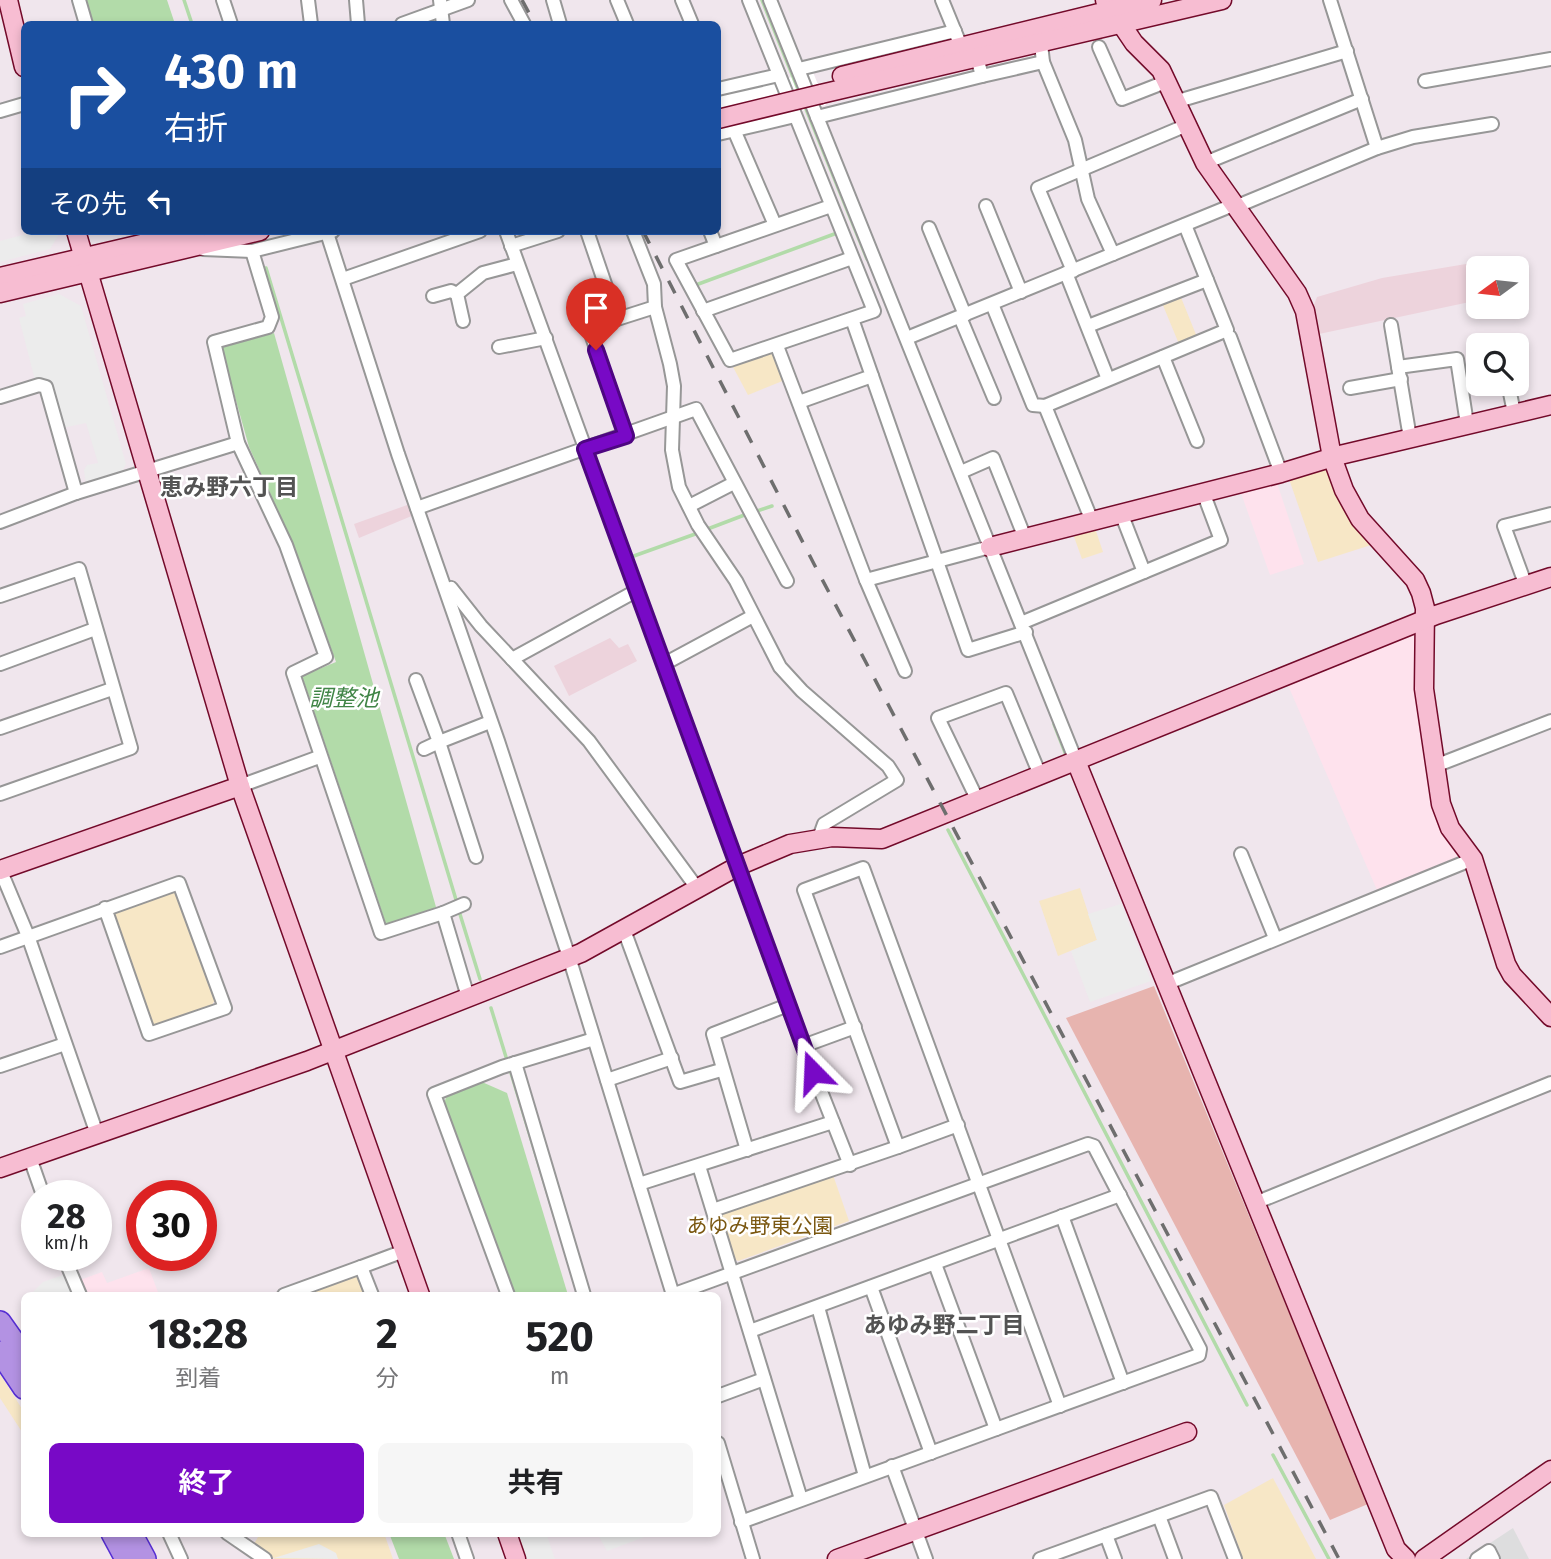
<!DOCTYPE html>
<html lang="ja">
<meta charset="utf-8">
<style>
:root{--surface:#fff;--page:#f6f6f6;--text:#202124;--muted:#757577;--accent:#7809c6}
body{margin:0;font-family:"Fira Sans","Noto Sans JP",sans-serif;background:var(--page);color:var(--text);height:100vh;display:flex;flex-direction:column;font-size:26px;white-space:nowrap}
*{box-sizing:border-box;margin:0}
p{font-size:23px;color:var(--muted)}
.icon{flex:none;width:38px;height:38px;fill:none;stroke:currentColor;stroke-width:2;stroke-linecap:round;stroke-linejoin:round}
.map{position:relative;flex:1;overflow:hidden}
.sheet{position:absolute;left:21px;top:1292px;width:700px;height:245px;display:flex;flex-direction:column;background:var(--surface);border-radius:10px;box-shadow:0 4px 10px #0003}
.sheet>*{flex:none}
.banner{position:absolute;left:21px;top:21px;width:700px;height:214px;border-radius:10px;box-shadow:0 4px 10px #0003;background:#1a4fa0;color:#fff;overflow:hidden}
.needle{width:46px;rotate:255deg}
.fabs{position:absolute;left:1466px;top:256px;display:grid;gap:14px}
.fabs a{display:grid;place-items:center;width:63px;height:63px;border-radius:10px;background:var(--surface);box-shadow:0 4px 10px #0003;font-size:35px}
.speed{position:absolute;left:21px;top:1180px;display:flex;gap:14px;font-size:35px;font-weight:700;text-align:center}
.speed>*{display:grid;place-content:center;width:91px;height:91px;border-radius:50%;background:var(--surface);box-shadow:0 4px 10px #0003;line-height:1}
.speed small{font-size:18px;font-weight:400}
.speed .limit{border:10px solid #d22;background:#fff;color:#111}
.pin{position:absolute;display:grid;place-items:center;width:60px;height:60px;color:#fff;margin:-72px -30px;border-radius:50% 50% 50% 0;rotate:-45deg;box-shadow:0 0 7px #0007}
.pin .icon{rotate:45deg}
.me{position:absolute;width:77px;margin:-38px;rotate:339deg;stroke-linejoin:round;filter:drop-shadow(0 0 5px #0008)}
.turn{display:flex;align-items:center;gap:24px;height:147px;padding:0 28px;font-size:32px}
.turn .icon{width:91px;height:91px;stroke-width:2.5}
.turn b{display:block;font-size:49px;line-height:60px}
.then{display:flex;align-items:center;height:66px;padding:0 28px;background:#0003;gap:14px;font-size:26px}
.eta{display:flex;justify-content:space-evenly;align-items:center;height:119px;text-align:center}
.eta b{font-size:42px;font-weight:700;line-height:49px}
.action{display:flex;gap:14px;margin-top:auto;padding:14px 28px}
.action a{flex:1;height:80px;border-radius:10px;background:var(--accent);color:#fff;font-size:28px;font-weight:700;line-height:80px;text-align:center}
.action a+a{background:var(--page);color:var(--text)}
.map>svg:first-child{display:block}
</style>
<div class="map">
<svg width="1551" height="1559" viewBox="0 0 1551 1559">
<rect width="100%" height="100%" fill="#f0e6ed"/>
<!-- residential -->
<polygon fill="#ddddde" points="1513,1528 1529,1559 1466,1559"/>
<!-- education -->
<g fill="#fee2ed">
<polygon points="1277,483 1304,564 1270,575 1241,493"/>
<polygon points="1417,632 1426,774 1433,804 1463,858 1377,890 1287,683"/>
<polygon points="149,1268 159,1295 87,1295 80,1280 102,1272 107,1283"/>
</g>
<!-- farmland -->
<g fill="#edd3dc">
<polygon points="1472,263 1479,300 1319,334 1312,310 1317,297 1382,278"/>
<polygon points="410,504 414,515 359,538 354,524"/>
<polygon points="610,638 619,648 628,644 637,661 569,696 554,666"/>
</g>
<!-- grass -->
<polygon fill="#e7b4af" points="1154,986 1368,1504 1330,1520 1066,1018"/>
<!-- park -->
<g fill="#f7e7c6">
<polygon points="1180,295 1197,337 1179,344 1162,303"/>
<polygon points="770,353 777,358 785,380 748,395 733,367"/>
<polygon points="1326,469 1342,507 1371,545 1318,562 1289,479"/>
<polygon points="1095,528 1103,552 1082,559 1073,534"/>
<polygon points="1080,888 1097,940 1058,956 1039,901"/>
<polygon points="169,890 177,894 215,1000 210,1008 156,1026 150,1023 112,916 116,909"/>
<polygon points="833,1175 849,1221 738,1261 733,1258 720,1217 724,1212"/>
<polygon points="354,1273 361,1276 368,1295 297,1295"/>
<polygon points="0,1374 24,1412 24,1435 0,1398"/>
<polygon points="1273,1478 1316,1559 1243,1559 1224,1505"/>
<polygon points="256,1533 384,1533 393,1559 275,1559 254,1544 258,1537"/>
</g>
<!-- parking -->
<g fill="#ececec">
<polygon points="38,231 61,231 50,249 0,262 0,241"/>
<polygon points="59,294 81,306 126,464 122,472 86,485 84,470 87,465 98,463 86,423 62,428 47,379 35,380 19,318 26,316 23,304"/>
<polygon points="1121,904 1151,981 1090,1002 1071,951 1097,940 1088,914"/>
<polygon points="63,1275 72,1295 30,1295 43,1282"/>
<polygon points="517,1533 546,1533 555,1559 526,1559"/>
<polygon points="597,1533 655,1533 607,1551"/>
<polygon points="319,1544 336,1553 338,1559 274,1558"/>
</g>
<!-- water -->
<g fill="#b2dba9">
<polygon points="86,0 167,0 175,24 94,24"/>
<polygon points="274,333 436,907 388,930 302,676 336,662 291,539 249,447 221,347"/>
<polygon points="482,1082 507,1093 568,1295 515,1295 444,1103 447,1095"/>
<polygon points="389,1533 444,1533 454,1559 399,1559"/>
</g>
<!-- pier -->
<polygon fill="#fff" points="813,72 826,105 718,131 718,95"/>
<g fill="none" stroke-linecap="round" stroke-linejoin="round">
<!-- stream -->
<g stroke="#b2dba9" stroke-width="3.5">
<polyline points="184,0 192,24"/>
<polyline points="762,0 800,94"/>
<polyline points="804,104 867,259"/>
<polyline points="266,268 457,903"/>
<polyline points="693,286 837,233"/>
<polyline points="754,512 772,506"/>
<polyline points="705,530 747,514"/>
<polyline points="631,557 698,533"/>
<polyline points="1054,724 1066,755"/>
<polyline points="948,830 1247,1405"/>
<polyline points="459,911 480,979"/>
<polyline points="491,1008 506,1057"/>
<polyline points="511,1073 555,1218"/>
<polyline points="1273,1455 1329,1559"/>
</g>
<!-- street casing -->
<g stroke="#979797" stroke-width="16">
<g id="street">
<polyline points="79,0 86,24"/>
<polyline points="223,0 231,24"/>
<polyline points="308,0 311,24"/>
<polyline points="356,0 358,24"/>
<polyline points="440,0 443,24"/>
<polyline points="511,0 524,24"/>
<polyline points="553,0 560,24"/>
<polyline points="617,0 627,24"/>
<polyline points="682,0 692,24"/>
<polyline points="749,0 874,311 730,360 676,260 831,206"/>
<polyline points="770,0 1076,761"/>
<polyline points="942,0 958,39"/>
<polyline points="1330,0 1377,148"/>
<polyline points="402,24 468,0"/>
<polyline points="1041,44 1043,62 1075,140 1088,199 1113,254"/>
<polyline points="1099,47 1122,99 1168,81"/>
<polyline points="799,69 955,31"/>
<polyline points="982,76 1043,62"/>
<polyline points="1425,81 1551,59"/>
<polyline points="718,89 779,75"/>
<polyline points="1178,101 1347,51"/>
<polyline points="0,111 24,104"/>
<polyline points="817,117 982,76 977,57"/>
<polyline points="734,130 775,225"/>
<polyline points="718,134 795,116"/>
<polyline points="1205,163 1362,99"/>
<polyline points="986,206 1021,292"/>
<polyline points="1235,207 1377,148 1413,137 1492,124"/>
<polyline points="929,228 965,315"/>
<polyline points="506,231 803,1046 850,1165"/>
<polyline points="587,231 617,319"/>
<polyline points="633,231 654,284 655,307 670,364 674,386 672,450 679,487 698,525 736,581 780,667 802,691 888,766 897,780 824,824 819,838"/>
<polyline points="710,231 716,246"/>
<polyline points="327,233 398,454 498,741 569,957 673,1295"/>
<polyline points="511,246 558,231"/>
<polyline points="203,249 252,251 333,231"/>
<polyline points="252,251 272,317 268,327 214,342 238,443 286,545 326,657 293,673 381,933 443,913 468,997"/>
<polyline points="1073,271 1038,188 1187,125"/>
<polyline points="1066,273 1108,379"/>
<polyline points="343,279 480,231"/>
<polyline points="433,296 451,291 457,294"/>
<polyline points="992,304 1033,405 1045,406 1227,330 1185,225"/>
<polyline points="703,311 852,258"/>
<polyline points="960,317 994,398"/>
<polyline points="463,321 457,294 483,273 517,264"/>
<polyline points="1391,325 1410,438"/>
<polyline points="1088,326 1207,280"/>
<polyline points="1230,337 1281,473"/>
<polyline points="907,338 1233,205"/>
<polyline points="777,346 866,580"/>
<polyline points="499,347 546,338"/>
<polyline points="1163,357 1197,441"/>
<polyline points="1398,367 1457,359 1467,424"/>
<polyline points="872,376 968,650 1026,632"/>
<polyline points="1508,383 1514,413"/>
<polyline points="1350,388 1401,379"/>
<polyline points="0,397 39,385 46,387 76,493"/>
<polyline points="799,402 872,376 852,319"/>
<polyline points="1045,406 1092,521"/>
<polyline points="626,436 589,328 655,307"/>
<polyline points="961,472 993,458 1025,538"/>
<polyline points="689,506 734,483"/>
<polyline points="417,508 696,409 787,581"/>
<polyline points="1121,513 1144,572"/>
<polyline points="0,522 76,493 238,443"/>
<polyline points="1526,586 1504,526 1551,514"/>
<polyline points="447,590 451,588 481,626 589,741 697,888"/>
<polyline points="0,596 79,569 131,748 0,794"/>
<polyline points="1021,623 1221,540 1203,492"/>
<polyline points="512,659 636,591"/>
<polyline points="0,664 95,629"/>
<polyline points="664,664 753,616"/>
<polyline points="905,671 866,580 990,547"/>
<polyline points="416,680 439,742 424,749"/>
<polyline points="0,728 112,689"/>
<polyline points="1435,766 1551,721"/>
<polyline points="240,786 319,757"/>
<polyline points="978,801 938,718 1006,693 1040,775"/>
<polyline points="1241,854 1275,938"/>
<polyline points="476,857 439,742 490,722"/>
<polyline points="0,869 28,936 97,1134"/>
<polyline points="443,913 464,904"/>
<polyline points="624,930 680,1082 721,1070"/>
<polyline points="0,947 179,883 225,1008 149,1034 105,908"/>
<polyline points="1166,984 1473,859"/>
<polyline points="803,1046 855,1027"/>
<polyline points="515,1063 584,1295"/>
<polyline points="0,1066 65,1044"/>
<polyline points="607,1080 672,1058"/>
<polyline points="958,1125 898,1147 804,890 863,868 1060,1406"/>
<polyline points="747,1150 713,1034 788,1005"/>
<polyline points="30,1158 43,1195"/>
<polyline points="699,1166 801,1499"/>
<polyline points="639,1184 833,1122"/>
<polyline points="1255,1203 1551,1083"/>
<polyline points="713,1210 898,1147"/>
<polyline points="1062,1216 1123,1383"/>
<polyline points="63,1255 80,1295"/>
<polyline points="935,1264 996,1429"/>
<polyline points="871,1287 931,1453"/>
<polyline points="284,1295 361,1267"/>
<polyline points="372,1295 361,1267 404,1251"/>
<polyline points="508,1295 434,1094 502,1067 594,1039"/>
<polyline points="672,1295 1088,1144 1094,1146 1200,1349 1199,1355 741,1522"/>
<polyline points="818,1307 865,1476"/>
<polyline points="750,1331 1120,1195"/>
<polyline points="718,1396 764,1379"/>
<polyline points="718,1443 753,1559"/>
<polyline points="892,1466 926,1559"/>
<polyline points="1159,1516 1175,1559"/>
<polyline points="169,1533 181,1559"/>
<polyline points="227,1533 265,1559"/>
<polyline points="458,1533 467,1559"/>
<polyline points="1106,1535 1115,1559"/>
<polyline points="1040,1559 1211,1497 1235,1559"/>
<polyline points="1477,1559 1489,1551 1493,1559"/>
</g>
</g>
<!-- secondary casing -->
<g stroke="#730a2a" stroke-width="21">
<g id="secondary">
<polyline points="8,0 24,67"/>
<polyline points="1105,0 1134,43 1161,70 1205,163 1297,293 1305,311 1332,457 1344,490 1360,519 1415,580 1421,593 1425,608 1424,689 1441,804 1450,828 1473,859 1506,964 1512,975 1551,1017"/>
<polyline points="842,76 1152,0"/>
<polyline points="821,94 1222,0"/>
<polyline points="76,231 240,786 420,1295"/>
<polyline points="0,277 197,231"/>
<polyline points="0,293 260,231"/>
<polyline points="990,547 1281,473 1340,455 1551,405"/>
<polyline points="1076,761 1396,1549 1406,1559"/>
<polyline points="0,870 240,786"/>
<polyline points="0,1168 307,1061 581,953 738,866 790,844 832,837 882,839 1436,615 1551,577"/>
<polyline points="507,1533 516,1559"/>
<polyline points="837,1559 1187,1432"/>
<polyline points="1424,1559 1551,1470"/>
</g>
</g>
<!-- highway casing -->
<g stroke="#562ed3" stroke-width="24">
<g id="highway">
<polyline points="0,1322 24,1356"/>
<polyline points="0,1352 24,1388"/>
<polyline points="112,1533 126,1559"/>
<polyline points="131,1533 145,1559"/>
</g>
</g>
<!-- street -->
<use href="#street" stroke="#fff" stroke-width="12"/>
<!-- secondary -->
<use href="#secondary" stroke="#f7bdd2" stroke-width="18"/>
<!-- highway -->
<use href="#highway" stroke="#b392e3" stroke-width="21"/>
<!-- rail -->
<g stroke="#6e6e6e" stroke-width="3.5" stroke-dasharray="14 14" stroke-linecap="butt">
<polyline points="522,0 535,24"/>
<polyline points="643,231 814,564 1339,1559"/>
</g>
<!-- secondary-bridge casing -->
<g stroke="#730a2a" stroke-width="21" stroke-linecap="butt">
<polyline id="secondary-bridge" points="718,119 821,94"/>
</g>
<!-- secondary-bridge -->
<use href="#secondary-bridge" stroke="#f7bdd2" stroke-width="18"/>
</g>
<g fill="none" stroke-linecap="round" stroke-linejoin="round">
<!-- route casing -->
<g stroke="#4e0681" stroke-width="18">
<polyline id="route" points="596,350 626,436 585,449 813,1072"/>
</g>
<!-- route -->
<use href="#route" stroke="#7809c6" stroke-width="12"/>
</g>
<g text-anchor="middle" stroke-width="5" stroke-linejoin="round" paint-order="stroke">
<!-- park labels -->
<g font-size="21" fill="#7b5811" stroke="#fff">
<text x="760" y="1233">あゆみ野東公園</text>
</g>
<!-- neighbourhood labels -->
<g font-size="23" font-weight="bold" fill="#535353" stroke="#fff">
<text x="229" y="495">恵み野六丁目</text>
<text x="944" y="1333">あゆみ野二丁目</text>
</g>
<!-- water labels -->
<g font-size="23" font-style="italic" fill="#408546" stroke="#fff">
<text x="344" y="706">調整池</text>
</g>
</g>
</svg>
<div class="fabs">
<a><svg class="needle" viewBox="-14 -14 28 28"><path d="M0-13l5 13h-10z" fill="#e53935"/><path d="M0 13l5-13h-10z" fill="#757577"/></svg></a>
<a><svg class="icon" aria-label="search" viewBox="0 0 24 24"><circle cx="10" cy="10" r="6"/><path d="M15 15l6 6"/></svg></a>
</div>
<div class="speed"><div>28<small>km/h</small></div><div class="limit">30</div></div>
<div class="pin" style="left:596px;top:350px;background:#d93025"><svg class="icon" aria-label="arrive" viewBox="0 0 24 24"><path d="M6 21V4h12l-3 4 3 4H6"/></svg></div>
<svg class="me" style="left:813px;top:1072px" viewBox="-20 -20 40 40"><path d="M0-17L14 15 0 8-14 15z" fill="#7809c6" stroke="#fff" stroke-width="4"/></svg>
<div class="banner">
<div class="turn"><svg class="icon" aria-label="right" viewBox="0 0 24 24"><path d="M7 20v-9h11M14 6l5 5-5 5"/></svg><div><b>430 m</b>右折</div></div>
<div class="then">その先<svg class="icon" aria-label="left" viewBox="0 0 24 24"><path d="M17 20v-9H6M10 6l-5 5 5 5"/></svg></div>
</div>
<section class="sheet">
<div class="eta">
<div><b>18:28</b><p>到着</p></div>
<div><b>2</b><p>分</p></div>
<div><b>520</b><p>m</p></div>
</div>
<div class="action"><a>終了</a><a>共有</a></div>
</section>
</div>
